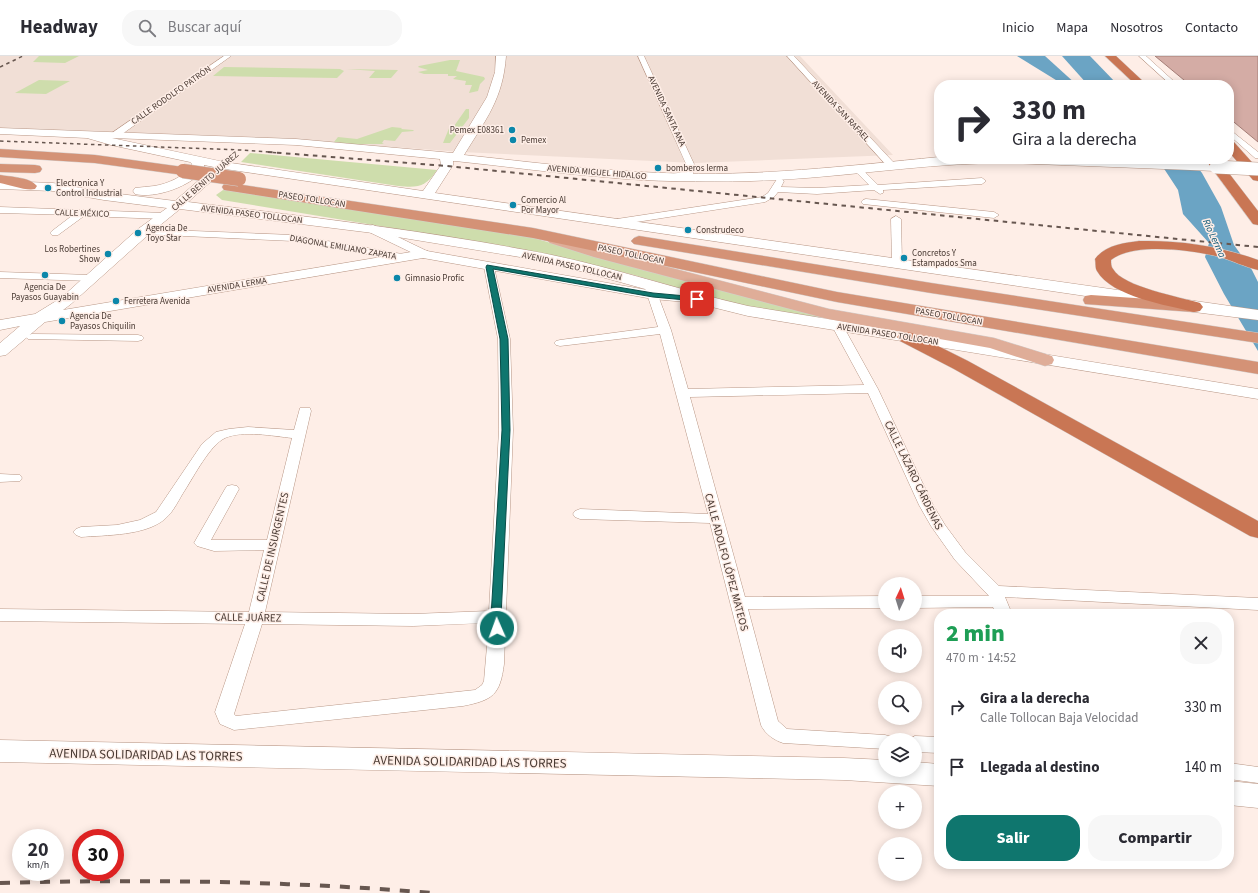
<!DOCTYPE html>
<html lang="es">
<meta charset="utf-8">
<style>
:root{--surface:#fff;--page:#f7f7f7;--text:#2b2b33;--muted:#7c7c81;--line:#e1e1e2;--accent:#0f766e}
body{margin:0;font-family:"Source Sans 3",sans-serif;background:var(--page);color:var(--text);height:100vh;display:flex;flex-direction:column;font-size:15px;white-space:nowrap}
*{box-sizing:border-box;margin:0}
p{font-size:13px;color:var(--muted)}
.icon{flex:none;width:22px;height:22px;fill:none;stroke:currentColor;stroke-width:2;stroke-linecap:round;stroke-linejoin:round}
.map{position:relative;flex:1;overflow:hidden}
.drawer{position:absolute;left:934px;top:553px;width:300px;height:260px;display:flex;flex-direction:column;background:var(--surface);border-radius:16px;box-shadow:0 2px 10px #0003}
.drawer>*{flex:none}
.guide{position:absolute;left:934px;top:24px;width:300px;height:84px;border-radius:16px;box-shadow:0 2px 10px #0003;background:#fff;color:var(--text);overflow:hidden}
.needle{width:26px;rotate:4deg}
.fabs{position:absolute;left:878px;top:521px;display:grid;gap:8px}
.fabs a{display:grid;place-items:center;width:44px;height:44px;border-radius:50%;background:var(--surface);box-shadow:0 2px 10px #0003;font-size:20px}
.speed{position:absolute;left:12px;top:773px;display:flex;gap:8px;font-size:20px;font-weight:700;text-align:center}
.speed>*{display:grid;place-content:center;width:52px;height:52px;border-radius:50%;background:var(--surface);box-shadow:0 2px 10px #0003;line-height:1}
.speed small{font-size:10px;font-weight:400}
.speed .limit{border:6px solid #d22;background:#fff;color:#111}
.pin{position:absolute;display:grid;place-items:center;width:34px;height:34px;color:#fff;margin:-17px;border-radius:8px;box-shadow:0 2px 6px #0006}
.me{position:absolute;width:44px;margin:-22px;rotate:358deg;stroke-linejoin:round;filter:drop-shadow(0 0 3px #0008)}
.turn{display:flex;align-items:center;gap:14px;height:84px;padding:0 12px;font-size:18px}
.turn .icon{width:52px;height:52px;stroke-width:2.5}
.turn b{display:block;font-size:28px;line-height:34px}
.round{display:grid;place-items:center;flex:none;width:42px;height:42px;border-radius:16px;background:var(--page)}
.overview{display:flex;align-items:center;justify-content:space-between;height:68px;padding:0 12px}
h1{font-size:24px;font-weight:800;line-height:30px;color:#1e9e55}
.primary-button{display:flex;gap:8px;margin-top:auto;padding:8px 12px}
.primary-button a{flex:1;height:46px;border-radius:16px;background:var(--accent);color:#fff;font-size:16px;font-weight:800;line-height:46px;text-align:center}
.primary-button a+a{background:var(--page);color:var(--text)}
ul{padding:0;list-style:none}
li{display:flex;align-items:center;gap:12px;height:60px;padding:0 12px}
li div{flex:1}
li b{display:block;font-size:15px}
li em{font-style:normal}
header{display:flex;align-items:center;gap:24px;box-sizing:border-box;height:56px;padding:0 20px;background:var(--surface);border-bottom:1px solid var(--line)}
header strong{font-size:19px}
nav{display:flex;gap:22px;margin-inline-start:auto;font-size:14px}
.search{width:280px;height:36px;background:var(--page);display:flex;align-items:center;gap:10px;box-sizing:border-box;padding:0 14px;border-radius:16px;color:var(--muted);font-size:15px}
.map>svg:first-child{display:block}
</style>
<header>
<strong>Headway</strong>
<div class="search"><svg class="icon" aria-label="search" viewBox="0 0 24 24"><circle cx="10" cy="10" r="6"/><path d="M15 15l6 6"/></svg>Buscar aquí</div>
<nav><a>Inicio</a><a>Mapa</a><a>Nosotros</a><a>Contacto</a></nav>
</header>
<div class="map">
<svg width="1258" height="837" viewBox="0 0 1258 837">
<rect width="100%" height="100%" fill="#feeee7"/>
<!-- built -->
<polygon fill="#f1dfd6" points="0,0 800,0 893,99 695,107 461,96 258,81 0,72"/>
<!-- green -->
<g fill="#ceddac">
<polygon points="39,0 79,0 65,7 33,6"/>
<polygon points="450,4 460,4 456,15 484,21 485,23 480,28 478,35 469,37 472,29 465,29 466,25 453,23 457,20 448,20 448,18 424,18 418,16 428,14 418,11 419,10"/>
<polygon points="224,11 340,13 344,15 337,22 213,20"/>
<polygon points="346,13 398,14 391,22 369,22 375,15"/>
<polygon points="39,24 70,25 46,38 15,37"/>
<polygon points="466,53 469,53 469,62 450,87 443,87 450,70 454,70"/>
<polygon points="392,71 402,72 401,73 413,74 414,75 402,76 395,85 384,84 382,87 384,87 382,88 363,88 360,89 334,86 338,81 357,83"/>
<path d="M250,97L437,114C426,131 418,132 398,130L241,106Z"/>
<polygon points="223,134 527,180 643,214 806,255 836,265 740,250 634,219 538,196 222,144 216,139"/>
</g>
<!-- water -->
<g fill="#6ba4c4">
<polygon points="1017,0 1045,0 1077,29 1064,29"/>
<polygon points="1062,0 1090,0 1118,29 1088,29"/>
<polygon points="1160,103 1191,103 1202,117 1221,151 1234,189 1252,214 1258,226 1258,295 1224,238 1205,201 1209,187 1183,158 1178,134 1159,105"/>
</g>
<!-- building -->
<polygon fill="#d4aca5" stroke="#a47e77" points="1155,0 1258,0 1258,86 1229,62 1229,29 1190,29"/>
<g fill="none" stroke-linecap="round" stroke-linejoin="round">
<!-- minor casing -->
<g stroke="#b89685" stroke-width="1">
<g id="minor">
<polygon points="224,0 231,0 118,81 112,81 112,77"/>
<polygon points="638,0 644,0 694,108 693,119 672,124 668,121 669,119 686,115 686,108"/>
<polygon points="787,0 794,0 895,108 896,110 895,112 889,112"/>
<polygon points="1139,0 1146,0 1178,29 1171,29"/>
<polygon points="1229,73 1258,96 1258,102 1255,102 1229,79"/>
<polygon points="857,110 860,111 878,129 982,122 986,125 982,128 883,134 883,137 880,138 874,134 817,138 778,136 774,141 765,146 617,169 612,166 617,163 762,141 768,137 777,123 780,122 784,125 781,131 817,132 869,129 853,113"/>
<polygon points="866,143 994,156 999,159 994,162 863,148 861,146 863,144"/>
<polygon points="0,151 165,157 170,160 165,163 84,160 58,179 52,179 50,177 52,175 73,159 0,157"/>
<polygon points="896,160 901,163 902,207 897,210 892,207 891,163"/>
<polygon points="143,173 293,179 402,198 407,201 402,204 293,185 140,178 138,176"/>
<path d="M489,208L494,211L510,283L513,374L504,608C500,639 493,644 463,650L234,674L220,668L215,656L245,568L0,565V553L249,556L264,494L214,495L197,490L194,487L225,433L227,430L232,429L237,430L239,433L211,484H267L292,382C273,380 243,374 225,382C210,389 194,420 185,434C179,443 174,455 166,462C147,480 105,479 81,481L76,479L73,476L76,473L81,471L117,469L140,464L156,456L202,388L216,376L229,373L248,371L294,374L300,352H310L311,355L265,556L413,558L489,555L499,374L498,283L484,211ZM489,567L484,625L482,629L475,634L236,660L234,658L262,568L413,570Z"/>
<polygon points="0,216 91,219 96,222 91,225 0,222"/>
<path d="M649,226L654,229L671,274L688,333L864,329L832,270L834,268H842L878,333L933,449L945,469L965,496L999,530L1258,542V554L1005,541L1012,558H996L993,551L915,552V540H989L955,504L931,470L919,449L868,337L690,341L745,541L885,540V552L748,553L778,665L787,673L885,679L892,681L893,684H885V693L783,687C774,684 765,678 761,669L710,467L580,463L575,461L573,458L575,455L580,453L708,458L660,278L560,290L556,289L554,287L556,285L560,284L658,271L644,229Z"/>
<polygon points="32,278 138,279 142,280 144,282 142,284 138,285 28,283 26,281 28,279"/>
<polygon points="0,418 20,419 22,422 20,425 0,426"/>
<polygon points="915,680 939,681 939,697 915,696 915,684 908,684"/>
<polygon points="1229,707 1258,711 1258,727 1229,723"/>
</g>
</g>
<!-- tertiary casing -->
<g stroke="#b89685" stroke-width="1">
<polygon id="tertiary" points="373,169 427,195 653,235 697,239 702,240 704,243 702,246 697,247 653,243 423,202 369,176 367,173 369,170"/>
</g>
<!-- secondary casing -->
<g stroke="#b89685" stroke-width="1">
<g id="secondary">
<path d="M496,0H506C503,43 486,63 464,99C531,106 597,115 664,117C756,121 847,110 939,101V103H996L994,105L990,107C910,109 831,123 751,125C702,126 652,126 603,121C553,117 504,110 455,105H453V109L435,137L1258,254V264L1194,256L225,113L188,146C301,160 414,173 526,194C601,207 674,233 748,250L1258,333V343L748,260L692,246L562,210L526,202L373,177L180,153L148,179L71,248L63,254L423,194L428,195L430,198L428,201L423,202L45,266L6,299L0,300V287L20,270L0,274V264L35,258L61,242L138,173L167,152L104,144L53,135L0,133V125L53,127L104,136L175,145L214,111L204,109V113C192,130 155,143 135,138L133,135L135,132C141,131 148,131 154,130C168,128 181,121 192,112V108L190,106L111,89L87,82L0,78V72L296,83L453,97L487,41L495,16ZM112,82L296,89L440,103L441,109L423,135L231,107L225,103L220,105Z"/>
<polygon points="1004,103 1102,103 1216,107 1220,108 1222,111 1220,114 1216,115 1010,107 1006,105"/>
<polygon points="0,684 844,702 885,704 885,714 915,714 915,706 939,708 939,730 844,724 0,706"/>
<polygon points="1229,725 1258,728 1258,752 1229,749"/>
</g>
</g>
<!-- primary casing -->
<g stroke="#d3cfce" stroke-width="1">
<polygon id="primary" points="555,179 606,195 829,253 994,282 1052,300 1054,304 1052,308 1045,310 990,292 828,263 594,201 550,187 547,184 550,181"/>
</g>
<!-- trunk casing -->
<g stroke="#d3cfce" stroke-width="1">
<g id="trunk">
<polygon points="0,93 95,99 183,111 188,112 190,115 188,118 183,119 95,107 0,101"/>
<polygon points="0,108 35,109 40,110 42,113 40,116 35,117 0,116"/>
<path d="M0,119C10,121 30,121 37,130L35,133C26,135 10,129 0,127Z"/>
<polygon points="229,127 533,172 837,236 1258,306 1258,318 837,246 533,182 224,134 222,131 224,128"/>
<polygon points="639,180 931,227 1258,277 1258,287 931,237 634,188 631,185 634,182"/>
<polygon points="1091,239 1193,246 1199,247 1202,251 1199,255 1193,256 1085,248 1083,244 1085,240"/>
</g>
</g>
<!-- motorway casing -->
<g stroke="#d3cfce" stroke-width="1">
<g id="motorway">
<polygon points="1105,0 1116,0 1147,29 1136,29"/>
<polygon points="1229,84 1233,85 1258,113 1258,125 1253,124 1229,96"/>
<polygon points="1205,103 1218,103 1258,155 1258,169 1253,168"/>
<path d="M1139,185C1180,184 1219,190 1258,204V214C1245,211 1233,205 1220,201C1193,194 1133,186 1111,204C1111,207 1111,211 1113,213C1123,231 1180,241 1200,247L1203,251L1200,255L1194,256C1167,249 1112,241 1097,215C1095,212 1096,207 1095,203C1105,189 1124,187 1139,185Z"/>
<polygon points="906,276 912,277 968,305 1258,465 1258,482 1250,480 954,313 900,285 897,281 900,277"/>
</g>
</g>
<!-- minor -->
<use href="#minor" fill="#fff" fill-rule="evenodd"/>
<!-- tertiary -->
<use href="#tertiary" fill="#fff" fill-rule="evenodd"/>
<!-- secondary -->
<use href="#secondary" fill="#fff" fill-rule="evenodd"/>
<!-- primary -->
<use href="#primary" fill="#dfad98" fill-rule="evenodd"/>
<!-- trunk -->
<use href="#trunk" fill="#d49276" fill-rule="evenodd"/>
<!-- motorway -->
<use href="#motorway" fill="#c97654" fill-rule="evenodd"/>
<!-- rail-far2 -->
<g stroke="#675750" stroke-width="1.5" stroke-dasharray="3.5 3.5" stroke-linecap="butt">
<polyline points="0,11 23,0"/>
<polyline points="0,85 241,94 281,97"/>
</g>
<!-- rail-far1 -->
<polyline stroke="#675750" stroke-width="2" stroke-dasharray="4.5 4.5" stroke-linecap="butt" points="268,96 447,110 1258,191"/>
<!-- rail -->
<path stroke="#675750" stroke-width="4" stroke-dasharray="10 10" stroke-linecap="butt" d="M0,827C145,823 289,825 433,837"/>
<!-- secondary-bridge casing -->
<g stroke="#b89685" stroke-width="14" stroke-linecap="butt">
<polyline id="secondary-bridge" points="1216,111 1258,113"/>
</g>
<!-- trunk-bridge casing -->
<g stroke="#d3cfce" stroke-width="15" stroke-linecap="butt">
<polyline id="trunk-bridge" points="183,115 239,123"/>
</g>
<!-- secondary-bridge -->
<use href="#secondary-bridge" stroke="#fff" stroke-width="13"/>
<!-- trunk-bridge -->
<use href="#trunk-bridge" stroke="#d49276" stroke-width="14"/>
</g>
<!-- route -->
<polygon fill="#0f766e" stroke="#0a4d48" points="487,209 653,237 697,241 701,243 697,245 653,241 493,213 508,283 510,374 501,561 503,572 501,575 493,575 491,561 502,374 500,283 486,211"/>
<!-- markers -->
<g fill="#0b87aa" stroke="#feeee7" stroke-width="1.5">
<circle cx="512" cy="74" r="4"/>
<circle cx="513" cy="84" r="4"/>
<circle cx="658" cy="112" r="4"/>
<circle cx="48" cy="132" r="4"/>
<circle cx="513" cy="149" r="4"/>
<circle cx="688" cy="174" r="4"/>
<circle cx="138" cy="177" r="4"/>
<circle cx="108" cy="198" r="4"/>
<circle cx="904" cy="202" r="4"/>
<circle cx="45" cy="219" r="4"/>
<circle cx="397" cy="222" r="4"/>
<circle cx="116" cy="245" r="4"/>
<circle cx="62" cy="265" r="4"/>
</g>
<g text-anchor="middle" stroke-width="3" stroke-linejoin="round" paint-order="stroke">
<!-- far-street labels -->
<g font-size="9" fill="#483932" stroke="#feeee7">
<text transform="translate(171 39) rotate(-35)" y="3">CALLE RODOLFO PATRÓN</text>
<text transform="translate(667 55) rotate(65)" y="3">AVENIDA SANTA ANA</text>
<text transform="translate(841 55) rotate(47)" y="3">AVENIDA SAN RAFAEL</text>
<text transform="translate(597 116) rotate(5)" y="3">AVENIDA MIGUEL HIDALGO</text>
<text transform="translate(205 125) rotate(-41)" y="3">CALLE BENITO JUÁREZ</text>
<text transform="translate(312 143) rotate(9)" y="3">PASEO TOLLOCAN</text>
<text transform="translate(82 157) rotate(2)" y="3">CALLE MÉXICO</text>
<text transform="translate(252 158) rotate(7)" y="3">AVENIDA PASEO TOLLOCAN</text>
<text transform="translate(343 191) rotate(10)" y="3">DIAGONAL EMILIANO ZAPATA</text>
<text transform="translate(631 198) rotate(12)" y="3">PASEO TOLLOCAN</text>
<text transform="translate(572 210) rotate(13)" y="3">AVENIDA PASEO TOLLOCAN</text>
<text transform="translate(237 229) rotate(-9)" y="3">AVENIDA LERMA</text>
<text transform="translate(949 260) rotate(10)" y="3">PASEO TOLLOCAN</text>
<text transform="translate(888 278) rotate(9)" y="3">AVENIDA PASEO TOLLOCAN</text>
</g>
<!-- far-poi labels -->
<g font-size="9" fill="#483932" stroke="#feeee7" text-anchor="start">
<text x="504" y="77" text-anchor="end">Pemex E08361</text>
<text x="521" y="87">Pemex</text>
<text x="666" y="115">bomberos lerma</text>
<text x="56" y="130">Electronica Y<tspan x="56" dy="10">Control Industrial</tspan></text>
<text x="521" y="147">Comercio Al<tspan x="521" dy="10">Por Mayor</tspan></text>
<text x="146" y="175">Agencia De<tspan x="146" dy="10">Toyo Star</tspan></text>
<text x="696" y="177">Construdeco</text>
<text x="100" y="196" text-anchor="end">Los Robertines<tspan x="100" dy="10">Show</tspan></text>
<text x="912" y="200">Concretos Y<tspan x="912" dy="10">Estampados Sma</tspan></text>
<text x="405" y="225">Gimnasio Profic</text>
<text x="45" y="234" text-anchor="middle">Agencia De<tspan x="45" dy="10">Payasos Guayabin</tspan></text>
<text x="124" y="248">Ferretera Avenida</text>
<text x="70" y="263">Agencia De<tspan x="70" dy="10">Payasos Chiquilin</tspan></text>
</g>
<!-- far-water labels -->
<g font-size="10" font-style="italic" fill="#065474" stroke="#feeee7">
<text transform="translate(1215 182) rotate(65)" y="4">Río Lerma</text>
</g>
<!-- street labels -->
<g font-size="11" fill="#483932" stroke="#feeee7">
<text transform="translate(914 419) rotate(64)" y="4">CALLE LÁZARO CÁRDENAS</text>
<text transform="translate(272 491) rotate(-77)" y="4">CALLE DE INSURGENTES</text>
<text transform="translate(727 506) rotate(75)" y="4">CALLE ADOLFO LÓPEZ MATEOS</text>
<text transform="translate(248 561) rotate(1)" y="4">CALLE JUÁREZ</text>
</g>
<!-- near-street labels -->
<g font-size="13" fill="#483932" stroke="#feeee7">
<text transform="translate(146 698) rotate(1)" y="5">AVENIDA SOLIDARIDAD LAS TORRES</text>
<text transform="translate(470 705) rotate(1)" y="5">AVENIDA SOLIDARIDAD LAS TORRES</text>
</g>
</g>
</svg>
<div class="fabs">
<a><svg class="needle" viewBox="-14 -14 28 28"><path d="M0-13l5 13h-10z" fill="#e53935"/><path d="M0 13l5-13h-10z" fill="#7c7c81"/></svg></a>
<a><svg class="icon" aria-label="sound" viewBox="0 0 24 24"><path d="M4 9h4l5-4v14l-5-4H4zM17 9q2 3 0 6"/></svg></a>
<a><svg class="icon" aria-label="search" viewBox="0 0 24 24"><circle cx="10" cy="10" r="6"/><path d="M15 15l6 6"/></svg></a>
<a><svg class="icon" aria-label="layers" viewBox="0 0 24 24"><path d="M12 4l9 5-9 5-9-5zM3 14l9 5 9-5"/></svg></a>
<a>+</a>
<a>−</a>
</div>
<div class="speed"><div>20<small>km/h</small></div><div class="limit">30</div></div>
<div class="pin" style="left:697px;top:243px;background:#d93025"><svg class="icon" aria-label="arrive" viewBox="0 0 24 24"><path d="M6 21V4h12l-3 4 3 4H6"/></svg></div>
<svg class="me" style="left:497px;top:572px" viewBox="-20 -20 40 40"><circle r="17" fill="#0f766e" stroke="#fff" stroke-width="3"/><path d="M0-11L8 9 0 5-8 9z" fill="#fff"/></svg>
<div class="guide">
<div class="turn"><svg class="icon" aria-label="right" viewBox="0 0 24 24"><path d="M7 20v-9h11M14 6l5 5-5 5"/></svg><div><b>330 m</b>Gira a la derecha</div></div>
</div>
<section class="drawer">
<div class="overview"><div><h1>2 min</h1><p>470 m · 14:52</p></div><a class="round"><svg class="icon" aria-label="close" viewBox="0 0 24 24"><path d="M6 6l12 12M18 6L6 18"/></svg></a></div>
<ul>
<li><svg class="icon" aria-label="right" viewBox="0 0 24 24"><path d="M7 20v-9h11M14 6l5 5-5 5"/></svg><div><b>Gira a la derecha</b><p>Calle Tollocan Baja Velocidad</p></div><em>330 m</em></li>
<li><svg class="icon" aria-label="arrive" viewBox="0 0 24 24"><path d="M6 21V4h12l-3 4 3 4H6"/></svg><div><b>Llegada al destino</b></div><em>140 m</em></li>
</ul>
<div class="primary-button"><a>Salir</a><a>Compartir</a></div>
</section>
</div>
